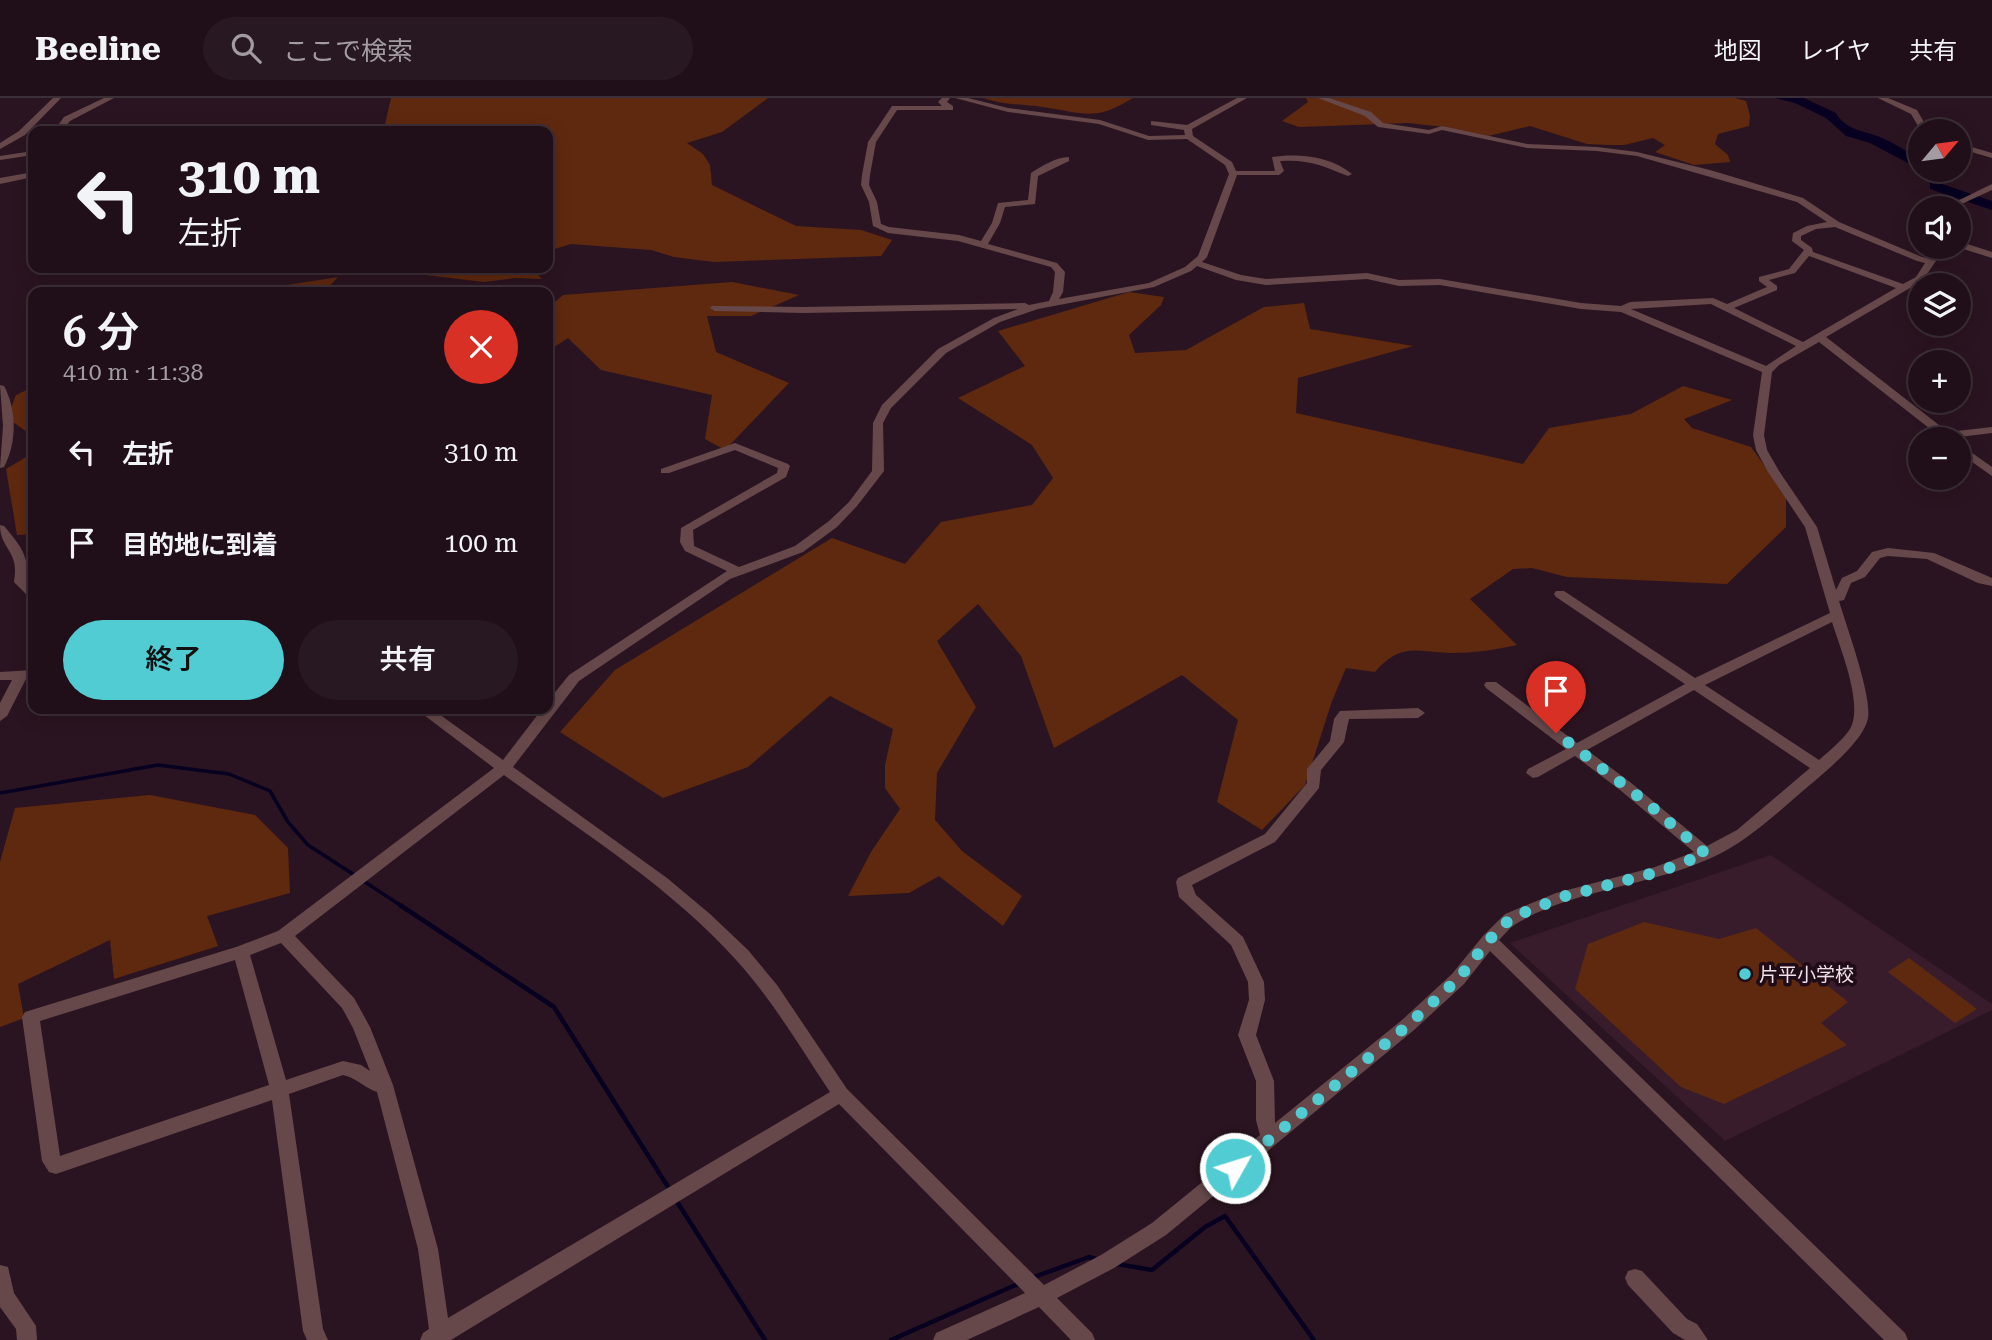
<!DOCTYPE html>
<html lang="ja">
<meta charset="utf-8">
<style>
:root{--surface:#200f19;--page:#281822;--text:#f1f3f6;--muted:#a29ca2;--line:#3d2f38;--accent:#51ccd2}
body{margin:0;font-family:"Roboto Serif","Noto Sans JP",serif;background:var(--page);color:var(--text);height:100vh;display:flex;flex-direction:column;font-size:26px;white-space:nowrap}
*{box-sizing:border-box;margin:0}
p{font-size:23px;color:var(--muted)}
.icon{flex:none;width:38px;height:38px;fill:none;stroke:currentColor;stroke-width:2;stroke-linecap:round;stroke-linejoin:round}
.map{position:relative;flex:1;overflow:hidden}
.sheet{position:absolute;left:28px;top:189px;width:525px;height:427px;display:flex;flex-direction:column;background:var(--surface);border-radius:14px;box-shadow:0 4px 18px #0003,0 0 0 2px var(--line)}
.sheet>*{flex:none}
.banner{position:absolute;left:28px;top:28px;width:525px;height:147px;border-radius:14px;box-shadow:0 4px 18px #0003,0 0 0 2px var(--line);background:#200f19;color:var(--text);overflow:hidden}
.needle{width:46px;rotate:61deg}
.tools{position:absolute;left:1908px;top:21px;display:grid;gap:14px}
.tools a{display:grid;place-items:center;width:63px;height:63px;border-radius:50%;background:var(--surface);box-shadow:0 4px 18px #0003,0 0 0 2px var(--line);font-size:35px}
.pin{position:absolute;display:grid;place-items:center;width:60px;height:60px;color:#fff;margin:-72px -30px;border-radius:50% 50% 50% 0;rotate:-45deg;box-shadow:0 0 7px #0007}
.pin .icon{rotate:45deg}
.me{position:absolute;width:77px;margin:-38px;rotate:51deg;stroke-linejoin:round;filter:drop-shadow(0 0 5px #0008)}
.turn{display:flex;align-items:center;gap:24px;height:147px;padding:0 35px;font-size:32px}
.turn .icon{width:91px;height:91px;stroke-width:2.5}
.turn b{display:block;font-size:49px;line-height:60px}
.round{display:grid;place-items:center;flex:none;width:74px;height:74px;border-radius:37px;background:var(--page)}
.overview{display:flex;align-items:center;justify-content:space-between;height:119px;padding:0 35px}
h1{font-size:42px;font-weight:600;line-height:52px}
.cta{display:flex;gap:14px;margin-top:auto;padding:14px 35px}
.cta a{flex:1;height:80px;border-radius:42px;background:var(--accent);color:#111;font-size:28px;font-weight:600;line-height:80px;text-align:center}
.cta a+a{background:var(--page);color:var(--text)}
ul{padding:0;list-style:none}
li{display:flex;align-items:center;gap:21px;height:91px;padding:0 35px}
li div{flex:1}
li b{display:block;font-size:26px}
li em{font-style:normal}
header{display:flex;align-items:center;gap:42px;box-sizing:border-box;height:98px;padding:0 35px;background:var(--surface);border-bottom:2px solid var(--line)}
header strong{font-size:33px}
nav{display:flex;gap:38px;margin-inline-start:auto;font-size:24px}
.search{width:490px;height:63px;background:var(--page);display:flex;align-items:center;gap:18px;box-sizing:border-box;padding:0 24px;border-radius:38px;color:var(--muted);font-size:26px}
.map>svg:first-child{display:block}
</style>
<header>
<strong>Beeline</strong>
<div class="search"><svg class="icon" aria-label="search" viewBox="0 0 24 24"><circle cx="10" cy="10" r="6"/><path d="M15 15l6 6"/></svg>ここで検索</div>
<nav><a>地図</a><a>レイヤ</a><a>共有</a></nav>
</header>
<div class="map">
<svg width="1992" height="1242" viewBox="0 0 1992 1242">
<rect width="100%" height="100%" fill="#2b1421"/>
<!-- built -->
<polygon fill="#381c2c" points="1771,757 1992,906 1992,912 1725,1043 1510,845"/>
<!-- green -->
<g fill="#5f290f">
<polygon points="391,0 768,0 722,34 687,45 703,56 710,67 712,87 796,128 861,132 892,142 881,158 714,164 674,159 651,152 571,146 548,153 548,33 384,31"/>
<path d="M983,0H1133C1094,24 1084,15 1043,9C1022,6 1003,7 983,0Z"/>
<polygon points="1306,0 1735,0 1746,3 1750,18 1749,28 1718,36 1715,46 1728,57 1730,64 1694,67 1655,54 1665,47 1653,40 1624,47 1609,47 1587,46 1530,28 1488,38 1444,29 1408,25 1299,29 1282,23 1308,4"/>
<polygon points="367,170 532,170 542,181 515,180 484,184"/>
<polygon points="338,179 324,194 253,194 255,192"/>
<polygon points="732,184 799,197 751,218 707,218 716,254 789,285 725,352 705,341 712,297 601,272 568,240 548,253 548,210 563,197"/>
<path d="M1129,194L1164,199L1161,207L1129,237L1135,255L1186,252L1264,209L1304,205L1310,231L1413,248L1298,280L1296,315L1523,366L1549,330L1631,316L1683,288L1732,302L1684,321L1692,330L1751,349L1786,398V429L1727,486L1567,479L1532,470L1513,471L1470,501L1517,547C1495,552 1473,555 1451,555C1416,554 1401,544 1375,574L1346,570L1332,603L1305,687L1262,732L1217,704L1238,622L1182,577L1054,650L1021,558L978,506L937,543L976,609L937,675L935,722L962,753L1022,798L1003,828L939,778L909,795L848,798L871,754L900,711L885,690V667L893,631L830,598L748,669L663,700L560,634L615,572L832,440L905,466L941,424L1032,407L1053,380L1032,347L958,300L1025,268L998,233Z"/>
<polygon points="33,289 33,338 7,320 16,297"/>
<polygon points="33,355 33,436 17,437 6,371"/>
<polygon points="150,697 255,717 288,750 290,795 207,818 218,848 114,881 110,842 18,886 24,920 0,929 0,764 15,710"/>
<polygon points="1644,824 1719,841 1756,830 1848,904 1821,925 1847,947 1724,1006 1681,989 1575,891 1588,846"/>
<polygon points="1909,860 1977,911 1955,925 1888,874"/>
</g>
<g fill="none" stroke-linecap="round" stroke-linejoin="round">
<!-- stream-far1 -->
<g stroke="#070020" stroke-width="3.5">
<polyline points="0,695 158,667 229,676 270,693 288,724 308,747 356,778"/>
<polyline points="362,782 403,809"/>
</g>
<!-- stream -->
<g stroke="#070020" stroke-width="4.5">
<polyline points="400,807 554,909 670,1092"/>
<polyline points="676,1102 765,1242"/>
<polyline points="1117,1166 1152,1172 1205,1129 1225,1118 1314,1242"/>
<polyline points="1034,1179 1089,1159 1096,1161"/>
<polyline points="891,1242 1020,1185"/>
</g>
<!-- river -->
<g fill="#070020" fill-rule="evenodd">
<path d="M1775,0H1804L1836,15C1845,32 1865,33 1880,39C1894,45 1907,53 1920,62L1921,72L1870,45L1846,38L1826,20L1795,5Z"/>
<polygon points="1921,72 1942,74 1942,86 1992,103 1992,112 1930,91 1930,79"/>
</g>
<!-- minor -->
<g fill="#66484a" fill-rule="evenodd">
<polygon points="53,0 61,0 25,37 0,51 0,45 19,33"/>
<polygon points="104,0 114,0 70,23 62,33 47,33 56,30 64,19"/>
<path d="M942,0H950L947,4L953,8V12H897L876,44L870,77L869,87L877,104L881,126L889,129L959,137L981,143L992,125L998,105L1028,102L1031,75C1042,68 1056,59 1069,59V63L1038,78L1035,106L1005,109L1000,125L988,146L1057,165L1065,174L1063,194L1059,201L1149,185L1185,169L1198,158L1229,76L1225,67L1187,41L1148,42L1099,26L1008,14L955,0H968L1008,10L1100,22L1149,38L1185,37L1184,32L1151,27V23L1187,27L1237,0H1247L1192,31L1193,38L1232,64L1236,73H1275L1272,59C1298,55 1331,58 1352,76L1348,78C1323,68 1309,61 1280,63L1284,73L1279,77H1237L1207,159L1202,164L1241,177L1266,181L1367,175L1399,182L1440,181L1581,205L1621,208L1630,204L1713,200L1727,206L1767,189L1759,183V179L1789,171L1804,152L1792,143L1793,135L1807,128L1827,124L1797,104L1637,58L1597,53L1527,50L1442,32L1429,36L1378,29L1365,18L1318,0H1329L1371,14L1383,25L1429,32L1442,28L1527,46L1597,49L1637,54L1710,72L1803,100L1839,124L1922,159L1927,160L1931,149H1939L1936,163L1922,183L1826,239L1948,334L1992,329V335L1943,341L1819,244L1779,267L1772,274L1764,337L1767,352L1779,373L1817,429L1836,492L1842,480L1857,473L1872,454L1888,450L1934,455L1992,480V488L1978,485L1927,461L1888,458L1880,460L1865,479L1851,485L1844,502L1839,503C1846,527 1872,597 1868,620C1864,641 1833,667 1817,681C1783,709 1751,742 1711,760C1650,788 1576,791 1519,824C1511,828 1505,836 1499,842L1905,1235L1908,1242H1884L1490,853L1464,886L1414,932L1166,1137L1114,1170L1057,1200L1092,1235L1095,1242H1071L1039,1209L967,1242H933L936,1235L1025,1195L839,1006L451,1242H420L423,1235L429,1231L418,1151L377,994C365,990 355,979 343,977L289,996L323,1231L328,1242H307L303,1233L272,1002L56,1076L49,1074L42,1063L22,919L25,914L236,849L278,833L494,670L416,611H432L503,662L542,611H548V603L569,577L727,473L685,453L680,444L681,430L777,375L778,370L735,352L669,375H661V371L735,345L788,366L790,368L786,379L693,432L694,448L739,469L795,448L829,423L849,404L872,373L873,325L882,307L938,251L994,220L1018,211L803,215L715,213L710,210L712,208L803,209L1025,205L1029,207L1049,203L1053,194L1055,174L1051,169L958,143L888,135L873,128L869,104L861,87L862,77L868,44L892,8H942L938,4ZM1835,129L1917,163L1925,165L1916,179L1903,186L1813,154L1812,150L1801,142V138L1816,131ZM1809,158L1896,190L1803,244L1734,210L1777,192V188L1769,182L1795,175ZM1197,168L1236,182L1266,187L1367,181L1399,188L1440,187L1581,211L1621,214L1762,274L1753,337L1756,352L1768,374L1805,429L1830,515L1695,580L1564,493H1556L1554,496L1556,499L1685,586L1577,645L1496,584H1486L1484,587L1486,590L1566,651L1528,671L1526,675L1533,680L1538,679L1575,658L1620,692L1694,754L1655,769L1556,795L1505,816L1483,838L1452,876L1402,922L1275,1025L1274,983L1256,937L1265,902L1264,884L1243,839L1196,797L1192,787L1275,744L1319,690L1321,672L1344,644L1349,621L1418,620L1425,615L1418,610L1340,613L1334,621L1330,643L1307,671V685L1265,736L1178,780L1176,784L1179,799L1231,847L1248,884L1249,902L1238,937L1256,983V1022L1260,1037L1152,1125L1101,1157L1044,1187L847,991L777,887L748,852L710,816L667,780L513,669L579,583L730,481L803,454L837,429L857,408L884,373L883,325L891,310L946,255L1000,224L1038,211L1154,189L1191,173ZM1711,206L1723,212L1796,248L1766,268L1631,211ZM1832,524C1840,550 1864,607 1850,631C1843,642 1829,653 1819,662L1705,587ZM1694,592L1810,670L1737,732L1707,748L1630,684L1587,652ZM504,677C581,733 674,791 737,863C773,903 800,949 830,994L448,1220L438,1151L393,987L370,929L354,900L295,838ZM281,845L342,910L353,930L370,973L361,967L343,963L286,982L250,857ZM235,862L269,987L60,1058L40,923Z"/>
<polygon points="1878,0 1888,0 1917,12 1929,33 1921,33 1911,16"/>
<polygon points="1958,45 1992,55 1992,60 1958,50"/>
<polygon points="33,53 33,57 0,62 0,58"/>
<polygon points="33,74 33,79 0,86 0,80"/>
<polygon points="1992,86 1992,92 1953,110 1943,110"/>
<polygon points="1958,143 1992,154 1992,160 1957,149"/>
<path d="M0,287L4,288C17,312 17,345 4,369L0,370L3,328Z"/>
<polygon points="1958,345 1992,369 1992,378 1958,354"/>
<path d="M0,427L4,428C19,446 31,459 26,483L33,489V500L29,499L14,484C20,452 0,452 0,427Z"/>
<polygon points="33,572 33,580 26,581 7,618 0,623 0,605 12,582 0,582 0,574"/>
<polygon points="0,1167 8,1169 14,1195 36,1228 37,1242 17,1242 16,1231 0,1209"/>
<polygon points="1635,1171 1642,1173 1687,1221 1697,1226 1708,1242 1685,1242 1673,1235 1628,1187 1625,1180 1628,1173"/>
</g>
</g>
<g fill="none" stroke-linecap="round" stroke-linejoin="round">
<!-- route -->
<polyline stroke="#51ccd2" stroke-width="12" stroke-dasharray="0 21.6" points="1235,1070 1408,927 1458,881 1489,842 1511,820 1562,799 1658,774 1706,756 1647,705 1556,635"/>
</g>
<!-- markers -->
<circle fill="#51ccd2" stroke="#200b18" stroke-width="2.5" cx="1745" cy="876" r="7"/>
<g text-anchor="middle" stroke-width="7" stroke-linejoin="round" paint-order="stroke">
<!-- poi labels -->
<g font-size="19" fill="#efdfe7" stroke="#200b18" text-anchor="start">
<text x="1759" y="883">片平小学校</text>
</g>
</g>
</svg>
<div class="tools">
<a><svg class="needle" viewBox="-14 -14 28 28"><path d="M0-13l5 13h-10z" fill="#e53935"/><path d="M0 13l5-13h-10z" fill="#a29ca2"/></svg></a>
<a><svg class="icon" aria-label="sound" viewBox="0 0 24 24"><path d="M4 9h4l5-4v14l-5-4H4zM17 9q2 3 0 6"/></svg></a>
<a><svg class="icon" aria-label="layers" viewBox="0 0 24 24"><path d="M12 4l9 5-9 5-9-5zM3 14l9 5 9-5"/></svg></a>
<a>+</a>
<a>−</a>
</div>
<div class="pin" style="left:1556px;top:635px;background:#d93025"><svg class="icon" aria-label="arrive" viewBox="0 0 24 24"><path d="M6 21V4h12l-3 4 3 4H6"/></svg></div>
<svg class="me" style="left:1235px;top:1070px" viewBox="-20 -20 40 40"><circle r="17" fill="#51ccd2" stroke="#fff" stroke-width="3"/><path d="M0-11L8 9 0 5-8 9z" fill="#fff"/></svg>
<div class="banner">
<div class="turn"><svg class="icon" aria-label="left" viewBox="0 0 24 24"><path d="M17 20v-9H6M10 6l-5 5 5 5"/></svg><div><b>310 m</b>左折</div></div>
</div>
<section class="sheet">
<div class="overview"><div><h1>6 分</h1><p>410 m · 11:38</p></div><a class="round" style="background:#d93025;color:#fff"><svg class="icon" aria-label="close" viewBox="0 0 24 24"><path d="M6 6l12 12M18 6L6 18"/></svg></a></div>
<ul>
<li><svg class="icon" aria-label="left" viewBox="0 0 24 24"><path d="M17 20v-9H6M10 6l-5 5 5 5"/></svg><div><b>左折</b></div><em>310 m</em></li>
<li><svg class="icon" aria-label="arrive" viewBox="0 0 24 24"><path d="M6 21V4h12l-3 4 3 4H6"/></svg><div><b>目的地に到着</b></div><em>100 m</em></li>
</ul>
<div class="cta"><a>終了</a><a>共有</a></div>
</section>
</div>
